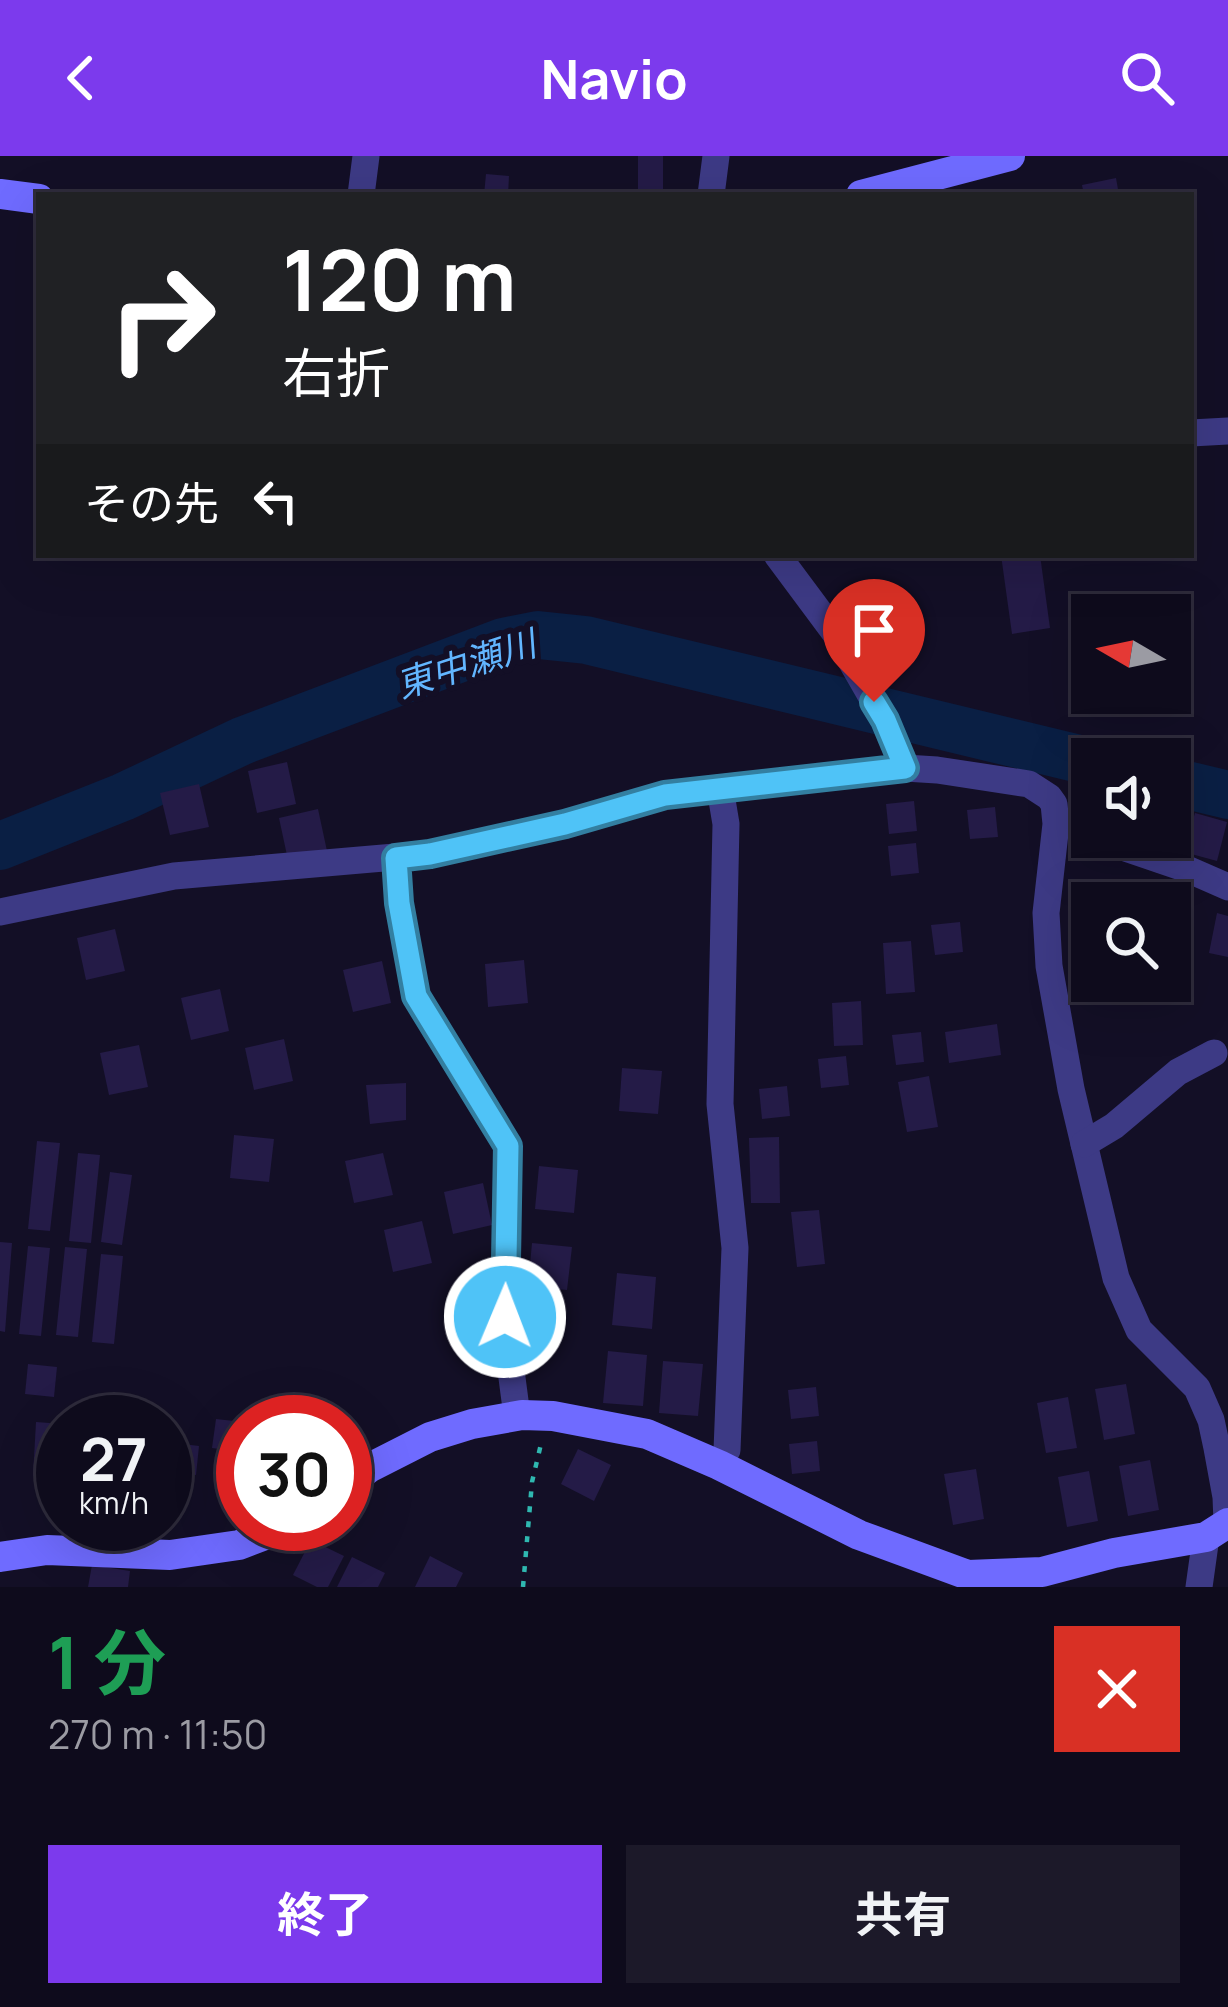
<!DOCTYPE html>
<html lang="ja">
<meta charset="utf-8">
<style>
:root{--surface:#0e0b1c;--page:#1c1929;--text:#f1f3f6;--muted:#9b9ba3;--line:#2e2b3b;--accent:#7c3aed}
body{margin:0;font-family:Manrope,"Noto Sans JP",sans-serif;background:var(--page);color:var(--text);height:100vh;display:flex;flex-direction:column;font-size:45px;white-space:nowrap}
*{box-sizing:border-box;margin:0}
p{font-size:39px;color:var(--muted)}
.icon{flex:none;width:66px;height:66px;fill:none;stroke:currentColor;stroke-width:2;stroke-linecap:round;stroke-linejoin:round}
.map{position:relative;height:1431px;overflow:hidden}
.side{display:flex;flex-direction:column;background:var(--surface);flex:1}
.side>*{flex:none}
.banner{position:absolute;left:36px;top:36px;width:1158px;height:366px;border-radius:0px;box-shadow:0 12px 48px #0002,0 0 0 3px var(--line);background:#202124;color:#fff;overflow:hidden}
.needle{width:78px;rotate:279deg}
.fabs{position:absolute;left:1071px;top:438px;display:grid;gap:24px}
.fabs a{display:grid;place-items:center;width:120px;height:120px;border-radius:0px;background:var(--surface);box-shadow:0 12px 48px #0002,0 0 0 3px var(--line);font-size:60px}
.speed{position:absolute;left:36px;top:1239px;display:flex;gap:24px;font-size:60px;font-weight:700;text-align:center}
.speed>*{display:grid;place-content:center;width:156px;height:156px;border-radius:50%;background:var(--surface);box-shadow:0 12px 48px #0002,0 0 0 3px var(--line);line-height:1}
.speed small{font-size:30px;font-weight:400}
.speed .limit{border:18px solid #d22;background:#fff;color:#111}
.pin{position:absolute;display:grid;place-items:center;width:102px;height:102px;color:#fff;margin:-123px -51px;border-radius:50% 50% 50% 0;rotate:-45deg;box-shadow:0 0 12px #0007}
.pin .icon{rotate:45deg}
.me{position:absolute;width:132px;margin:-66px;rotate:1deg;stroke-linejoin:round;filter:drop-shadow(0 0 9px #0008)}
.turn{display:flex;align-items:center;gap:42px;height:252px;padding:0 48px;font-size:54px}
.turn .icon{width:156px;height:156px;stroke-width:2.5}
.turn b{display:block;font-size:84px;line-height:102px}
.then{display:flex;align-items:center;height:114px;padding:0 48px;background:#0003;gap:24px;font-size:45px}
.round{display:grid;place-items:center;flex:none;width:126px;height:126px;border-radius:0px;background:var(--page)}
.head{display:flex;align-items:center;justify-content:space-between;height:204px;padding:0 48px}
h1{font-size:72px;font-weight:700;line-height:90px;color:#1e9e55}
.action{display:flex;gap:24px;margin-top:auto;padding:24px 48px}
.action a{flex:1;height:138px;border-radius:0px;background:var(--accent);color:#fff;font-size:48px;font-weight:700;line-height:138px;text-align:center}
.action a+a{background:var(--page);color:var(--text)}
header{display:flex;justify-content:space-between;align-items:center;height:156px;padding:0 48px;background:var(--accent);color:#fff;font-size:54px;font-weight:700}
.map>svg:first-child{display:block}
</style>
<header><svg class="icon" aria-label="back" viewBox="0 0 24 24"><path d="M15 5l-7 7 7 7"/></svg>Navio<svg class="icon" aria-label="search" viewBox="0 0 24 24"><circle cx="10" cy="10" r="6"/><path d="M15 15l6 6"/></svg></header>
<div class="map">
<svg width="1228" height="1431" viewBox="0 0 1228 1431">
<rect width="100%" height="100%" fill="#130f26"/>
<g fill="none" stroke-linecap="round" stroke-linejoin="round">
<!-- river -->
<g stroke="#0a1f44" stroke-width="48">
<polyline points="1170,625 1228,639"/>
<polyline points="0,690 123,641 242,585 503,486 538,479 586,484 1092,606"/>
</g>
</g>
<!-- building -->
<g fill="#241b47">
<rect x="638" y="0" width="25" height="34"/>
<polygon points="486,18 509,20 508,39 484,39"/>
<polygon points="1116,22 1119,39 1084,39 1082,29"/>
<polygon points="1001,399 1040,399 1050,472 1012,478"/>
<polygon points="287,606 296,648 257,657 248,615"/>
<polygon points="199,628 209,671 170,679 160,637"/>
<polygon points="914,645 917,675 889,678 886,648"/>
<polygon points="995,651 998,681 970,683 967,654"/>
<polygon points="318,653 327,695 288,704 279,662"/>
<polygon points="1195,657 1227,666 1217,705 1184,696"/>
<polygon points="916,687 919,717 891,720 888,690"/>
<polygon points="1097,732 1099,747 1092,747 1092,763 1072,765 1069,735"/>
<polygon points="1217,757 1228,760 1228,801 1209,797"/>
<polygon points="960,766 963,796 935,799 931,769"/>
<polygon points="115,773 125,815 86,824 77,782"/>
<polygon points="911,785 915,836 886,838 883,787"/>
<polygon points="524,804 528,847 488,851 485,808"/>
<polygon points="382,805 391,847 353,856 343,814"/>
<polygon points="220,833 229,875 191,884 181,842"/>
<polygon points="861,845 863,889 834,890 832,847"/>
<polygon points="997,868 1001,899 949,907 945,876"/>
<polygon points="921,876 924,906 896,909 892,879"/>
<polygon points="284,883 293,925 254,934 245,892"/>
<polygon points="139,889 148,931 109,939 100,897"/>
<polygon points="846,900 849,929 821,932 818,903"/>
<polygon points="622,912 662,915 658,958 619,955"/>
<polygon points="929,920 938,971 907,976 898,926"/>
<polygon points="406,927 406,964 370,968 366,929"/>
<polygon points="787,930 790,960 762,963 759,933"/>
<polygon points="234,979 274,983 269,1026 230,1022"/>
<polygon points="779,981 780,1047 751,1047 749,982"/>
<polygon points="37,985 60,987 50,1075 28,1073"/>
<polygon points="78,997 100,999 91,1087 69,1085"/>
<polygon points="383,997 393,1039 354,1047 345,1005"/>
<polygon points="539,1010 578,1014 574,1057 535,1053"/>
<polygon points="110,1016 132,1019 122,1089 101,1086"/>
<polygon points="483,1027 492,1069 453,1078 444,1036"/>
<polygon points="819,1054 825,1108 797,1111 791,1056"/>
<polygon points="422,1065 432,1107 393,1116 384,1074"/>
<polygon points="0,1086 12,1087 5,1176 0,1175"/>
<polygon points="532,1087 572,1091 567,1134 528,1130"/>
<polygon points="28,1090 50,1092 41,1180 19,1178"/>
<polygon points="65,1091 87,1093 78,1181 56,1179"/>
<polygon points="101,1098 123,1100 114,1188 92,1186"/>
<polygon points="617,1117 656,1121 652,1173 612,1169"/>
<polygon points="608,1195 647,1199 643,1250 603,1247"/>
<polygon points="663,1205 703,1208 698,1260 659,1257"/>
<polygon points="28,1208 57,1211 54,1241 25,1238"/>
<polygon points="1126,1228 1135,1278 1104,1284 1095,1233"/>
<polygon points="816,1231 819,1260 791,1263 788,1234"/>
<polygon points="1068,1241 1077,1292 1046,1297 1037,1247"/>
<polygon points="98,1244 142,1248 141,1266 96,1266"/>
<polygon points="216,1263 243,1266 243,1296 212,1292"/>
<polygon points="36,1266 63,1268 61,1322 33,1320"/>
<polygon points="817,1285 820,1315 792,1318 789,1288"/>
<polygon points="167,1286 199,1290 196,1319 165,1315"/>
<polygon points="578,1293 611,1309 594,1345 561,1328"/>
<polygon points="1150,1304 1159,1354 1128,1360 1119,1310"/>
<polygon points="976,1313 984,1363 953,1369 944,1318"/>
<polygon points="1089,1315 1098,1365 1067,1371 1058,1321"/>
<polygon points="165,1321 188,1324 184,1353 165,1351"/>
<polygon points="311,1384 344,1400 328,1431 317,1431 293,1419"/>
<polygon points="430,1400 463,1417 456,1431 415,1431"/>
<polygon points="352,1401 385,1417 378,1431 337,1431"/>
<polygon points="92,1409 130,1415 128,1431 88,1431"/>
</g>
<g fill="none" stroke-linecap="round" stroke-linejoin="round">
<!-- path -->
<polyline stroke="#2fb8b0" stroke-width="4.5" stroke-dasharray="6 9" stroke-linecap="butt" points="523,1431 532,1326 541,1288"/>
<!-- street -->
<g stroke="#3d3a85" stroke-width="27">
<polyline points="361,39 366,0"/>
<polyline points="711,39 716,0"/>
<polyline points="1191,277 1228,275"/>
<polyline points="777,399 835,477 885,564 905,612"/>
<polyline points="1093,681 1187,713 1228,731"/>
<polyline points="396,702 399,747 416,840 508,990 504,1161 517,1260"/>
<polyline points="0,756 174,720 430,698 565,668 665,639 720,632 905,612 937,614 1029,628 1049,641 1054,648 1056,668 1046,757 1049,810 1071,933 1116,1122 1139,1174 1197,1232 1211,1264 1217,1292 1226,1341 1227,1367"/>
<polyline points="1084,988 1114,970 1178,916 1214,897"/>
<polyline points="719,1309 727,1294 735,1092 720,948 726,668 720,632"/>
<polyline points="1199,1431 1206,1381"/>
</g>
<!-- secondary -->
<g stroke="#6f6bff" stroke-width="30">
<polyline points="0,38 39,43"/>
<polyline points="861,39 1010,0"/>
<polyline points="345,1330 369,1312 430,1281 472,1268 522,1259 553,1260 647,1278 719,1309 859,1379 968,1419 1042,1416 1114,1397 1206,1381 1228,1367"/>
<polyline points="0,1401 47,1394 170,1399 239,1389 294,1368"/>
</g>
</g>
<g fill="none" stroke-linecap="round" stroke-linejoin="round">
<!-- route casing -->
<g stroke="#337fa1" stroke-width="30">
<polyline id="route" points="505,1161 508,990 416,840 399,747 396,702 430,698 565,668 665,639 905,612 885,564 874,546"/>
</g>
<!-- route -->
<use href="#route" stroke="#4fc3f7" stroke-width="21"/>
</g>
<g text-anchor="middle" stroke-width="12" stroke-linejoin="round" paint-order="stroke">
<!-- water labels -->
<g font-size="36" font-style="italic" fill="#62b6ff" stroke="#130f26">
<text transform="translate(466 508) rotate(-18)" y="13">東中瀬川</text>
</g>
</g>
</svg>
<div class="fabs">
<a><svg class="needle" viewBox="-14 -14 28 28"><path d="M0-13l5 13h-10z" fill="#e53935"/><path d="M0 13l5-13h-10z" fill="#9b9ba3"/></svg></a>
<a><svg class="icon" aria-label="sound" viewBox="0 0 24 24"><path d="M4 9h4l5-4v14l-5-4H4zM17 9q2 3 0 6"/></svg></a>
<a><svg class="icon" aria-label="search" viewBox="0 0 24 24"><circle cx="10" cy="10" r="6"/><path d="M15 15l6 6"/></svg></a>
</div>
<div class="speed"><div>27<small>km/h</small></div><div class="limit">30</div></div>
<div class="pin" style="left:874px;top:546px;background:#d93025"><svg class="icon" aria-label="arrive" viewBox="0 0 24 24"><path d="M6 21V4h12l-3 4 3 4H6"/></svg></div>
<svg class="me" style="left:505px;top:1161px" viewBox="-20 -20 40 40"><circle r="17" fill="#4fc3f7" stroke="#fff" stroke-width="3"/><path d="M0-11L8 9 0 5-8 9z" fill="#fff"/></svg>
<div class="banner">
<div class="turn"><svg class="icon" aria-label="right" viewBox="0 0 24 24"><path d="M7 20v-9h11M14 6l5 5-5 5"/></svg><div><b>120 m</b>右折</div></div>
<div class="then">その先<svg class="icon" aria-label="left" viewBox="0 0 24 24"><path d="M17 20v-9H6M10 6l-5 5 5 5"/></svg></div>
</div>
</div>
<section class="side">
<div class="head"><div><h1>1 分</h1><p>270 m · 11:50</p></div><a class="round" style="background:#d93025;color:#fff"><svg class="icon" aria-label="close" viewBox="0 0 24 24"><path d="M6 6l12 12M18 6L6 18"/></svg></a></div>
<div class="action"><a>終了</a><a>共有</a></div>
</section>
